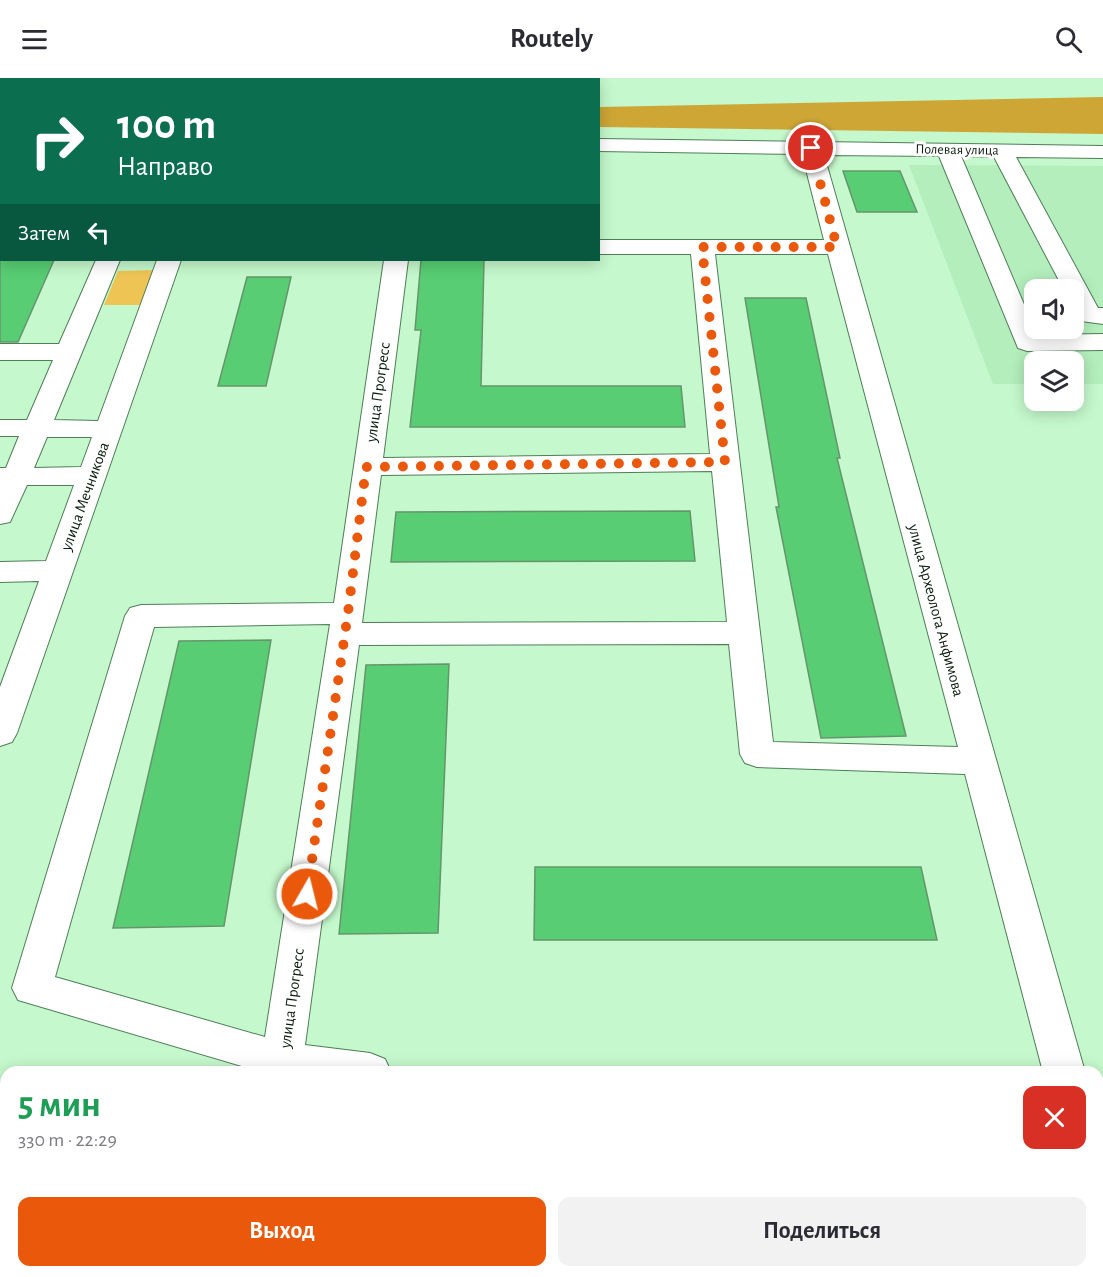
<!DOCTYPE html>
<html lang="ru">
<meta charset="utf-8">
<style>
:root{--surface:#fff;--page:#f2f2f3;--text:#2b2b33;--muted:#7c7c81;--accent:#ea580c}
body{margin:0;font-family:"Alegreya Sans",sans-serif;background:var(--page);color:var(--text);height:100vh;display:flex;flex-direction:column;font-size:22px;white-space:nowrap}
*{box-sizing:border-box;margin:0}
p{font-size:20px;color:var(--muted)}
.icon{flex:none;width:33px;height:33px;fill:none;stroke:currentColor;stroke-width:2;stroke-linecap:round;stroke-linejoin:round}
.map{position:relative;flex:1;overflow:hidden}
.panel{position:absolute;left:0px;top:988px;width:1104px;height:212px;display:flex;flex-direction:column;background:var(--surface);border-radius:18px 18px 0 0;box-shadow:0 3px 15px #0003}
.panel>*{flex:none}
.guide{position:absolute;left:0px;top:0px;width:600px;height:183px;box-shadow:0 3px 15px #0003;background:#0b6e4f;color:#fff;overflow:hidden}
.controls{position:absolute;left:1024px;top:201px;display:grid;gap:12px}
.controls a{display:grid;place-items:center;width:60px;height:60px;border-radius:12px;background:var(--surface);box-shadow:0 3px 15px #0003;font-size:30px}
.pin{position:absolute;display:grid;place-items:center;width:51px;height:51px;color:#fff;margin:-26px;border:3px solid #fff;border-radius:50%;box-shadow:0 2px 6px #0007}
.me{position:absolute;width:66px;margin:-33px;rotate:8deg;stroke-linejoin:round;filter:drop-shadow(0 0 4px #0008)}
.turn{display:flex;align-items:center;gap:21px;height:126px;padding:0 18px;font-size:27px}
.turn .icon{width:78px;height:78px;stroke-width:2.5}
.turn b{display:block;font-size:42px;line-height:51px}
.then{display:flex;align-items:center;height:57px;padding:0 18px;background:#0003;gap:12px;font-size:22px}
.round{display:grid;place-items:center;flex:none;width:63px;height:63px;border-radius:12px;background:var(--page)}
.head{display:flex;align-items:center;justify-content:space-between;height:102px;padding:0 18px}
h1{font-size:36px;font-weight:700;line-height:45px;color:#1e9e55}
.primary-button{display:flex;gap:12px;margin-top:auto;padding:12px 18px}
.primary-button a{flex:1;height:69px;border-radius:12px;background:var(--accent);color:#fff;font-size:24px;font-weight:700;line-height:69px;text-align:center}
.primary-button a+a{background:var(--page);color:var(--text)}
header{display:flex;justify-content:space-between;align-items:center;height:78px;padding:0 18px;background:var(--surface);font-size:27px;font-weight:700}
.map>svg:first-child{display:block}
</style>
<header><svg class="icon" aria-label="menu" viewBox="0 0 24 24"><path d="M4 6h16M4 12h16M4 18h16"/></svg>Routely<svg class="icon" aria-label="search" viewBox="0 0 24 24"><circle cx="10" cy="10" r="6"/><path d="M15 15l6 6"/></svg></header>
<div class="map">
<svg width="1103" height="1199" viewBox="0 0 1103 1199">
<rect width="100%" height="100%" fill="#c5f8cc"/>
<!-- built -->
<g fill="#b4eebc" fill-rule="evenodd">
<path d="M909,87L1103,88V306H1074V284H1035V306H993ZM1035,212H1074V250H1035Z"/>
<polygon points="417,1194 1030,1194 1031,1199 417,1199"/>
</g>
<!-- green -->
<g fill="#eec555">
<polygon points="155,192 142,227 104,227 118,193"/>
<polygon points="479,1194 604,1194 605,1199 479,1199"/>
<polygon points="856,1194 999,1194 1000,1195 857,1198"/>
</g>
<!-- forest -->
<polygon fill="#cda636" points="1103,19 1103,56 599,49 599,29"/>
<!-- building -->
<g fill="#58cd73" stroke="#65956d" stroke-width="1.5">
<polygon points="843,93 900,93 917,134 857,134"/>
<polygon points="0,182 54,182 18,264 0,264"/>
<polygon points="421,182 484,182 481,308 681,308 685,349 410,349 421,252 415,252"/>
<polygon points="247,199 291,199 266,308 218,308"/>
<polygon points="745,220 806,220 840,380 837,380 906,658 821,660 776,429 779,429"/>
<polygon points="690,433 695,483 391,484 396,434"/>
<polygon points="271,562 224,848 113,850 179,563"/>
<polygon points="449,586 438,855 339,856 366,587"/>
<polygon points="535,789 921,789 937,862 534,862"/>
</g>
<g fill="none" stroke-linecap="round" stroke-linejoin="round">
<!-- minor casing -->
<g stroke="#4f7e57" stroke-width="2">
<g id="minor">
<rect x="0" y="57" width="2" height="12"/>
<path d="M598,61L1103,68V80L1016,79L1098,230H1103V246L1081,243C1074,232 1074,224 1074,212H1064L994,79L961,78L1037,257L1103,256V272L1027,273L1018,270L939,78L824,77L1085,994H1043L965,696L757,689L745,685L740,676L729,566L359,567L305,967L370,975L385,981L391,994H262L18,922L12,910L125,538L130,530L141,527L334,525L384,182H408L383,380L710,376L691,176H598V162H824L802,76L598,73ZM715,176H828L958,669L773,664ZM712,393L727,544L362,545L381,397ZM330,546L265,959L55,899L154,549Z"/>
<rect x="0" y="80" width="2" height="14"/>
<rect x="0" y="137" width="2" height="14"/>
<path d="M96,182H120L54,342L98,343L157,182H181L17,655L12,664L0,668V609L39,503L0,504V484L46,483L74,407H27L10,444L0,446V390H6L19,358H0V342H27L53,282H0V266H59ZM47,359H92L81,389L34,390Z"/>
<polygon points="1098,1101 1103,1103 1103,1164 1098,1162"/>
</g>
</g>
<!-- minor -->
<use href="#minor" fill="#fff" fill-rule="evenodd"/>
</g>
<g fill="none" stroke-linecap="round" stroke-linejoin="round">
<!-- route -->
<polyline stroke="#ea580c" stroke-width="10" stroke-dasharray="0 18" points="307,816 348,535 366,389 725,384 702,169 837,169 811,70"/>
</g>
<g text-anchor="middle" stroke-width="6" stroke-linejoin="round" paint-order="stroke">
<!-- far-street labels -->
<g font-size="14" fill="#081b0c" stroke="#fff">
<text transform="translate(957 71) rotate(1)" y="5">Полевая улица</text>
</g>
<!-- street labels -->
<g font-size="16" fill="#081b0c" stroke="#fff">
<text transform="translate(377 314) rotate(-82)" y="6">улица Прогресс</text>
<text transform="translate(84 418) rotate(-70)" y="6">улица Мечникова</text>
<text transform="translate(937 532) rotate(75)" y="6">улица Археолога Анфимова</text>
<text transform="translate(291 920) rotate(-82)" y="6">улица Прогресс</text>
</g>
</g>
</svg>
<div class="controls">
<a><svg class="icon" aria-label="sound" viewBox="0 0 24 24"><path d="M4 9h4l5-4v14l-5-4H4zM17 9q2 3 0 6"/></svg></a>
<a><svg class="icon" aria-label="layers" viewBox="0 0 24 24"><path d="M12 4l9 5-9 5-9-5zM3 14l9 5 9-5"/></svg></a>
</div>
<div class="pin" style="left:811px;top:70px;background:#d93025"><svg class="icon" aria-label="arrive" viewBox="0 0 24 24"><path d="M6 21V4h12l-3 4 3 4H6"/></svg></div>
<svg class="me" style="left:307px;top:816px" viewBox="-20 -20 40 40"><circle r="17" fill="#ea580c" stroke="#fff" stroke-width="3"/><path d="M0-11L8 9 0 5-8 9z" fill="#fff"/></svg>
<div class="guide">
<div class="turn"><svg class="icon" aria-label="right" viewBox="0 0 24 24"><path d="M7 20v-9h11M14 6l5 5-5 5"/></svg><div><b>100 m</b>Направо</div></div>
<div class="then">Затем<svg class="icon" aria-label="left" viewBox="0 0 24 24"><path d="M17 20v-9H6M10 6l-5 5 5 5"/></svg></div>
</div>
<section class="panel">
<div class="head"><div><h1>5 мин</h1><p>330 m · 22:29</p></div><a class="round" style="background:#d93025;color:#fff"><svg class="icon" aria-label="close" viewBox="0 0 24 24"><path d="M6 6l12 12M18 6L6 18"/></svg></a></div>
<div class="primary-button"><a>Выход</a><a>Поделиться</a></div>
</section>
</div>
